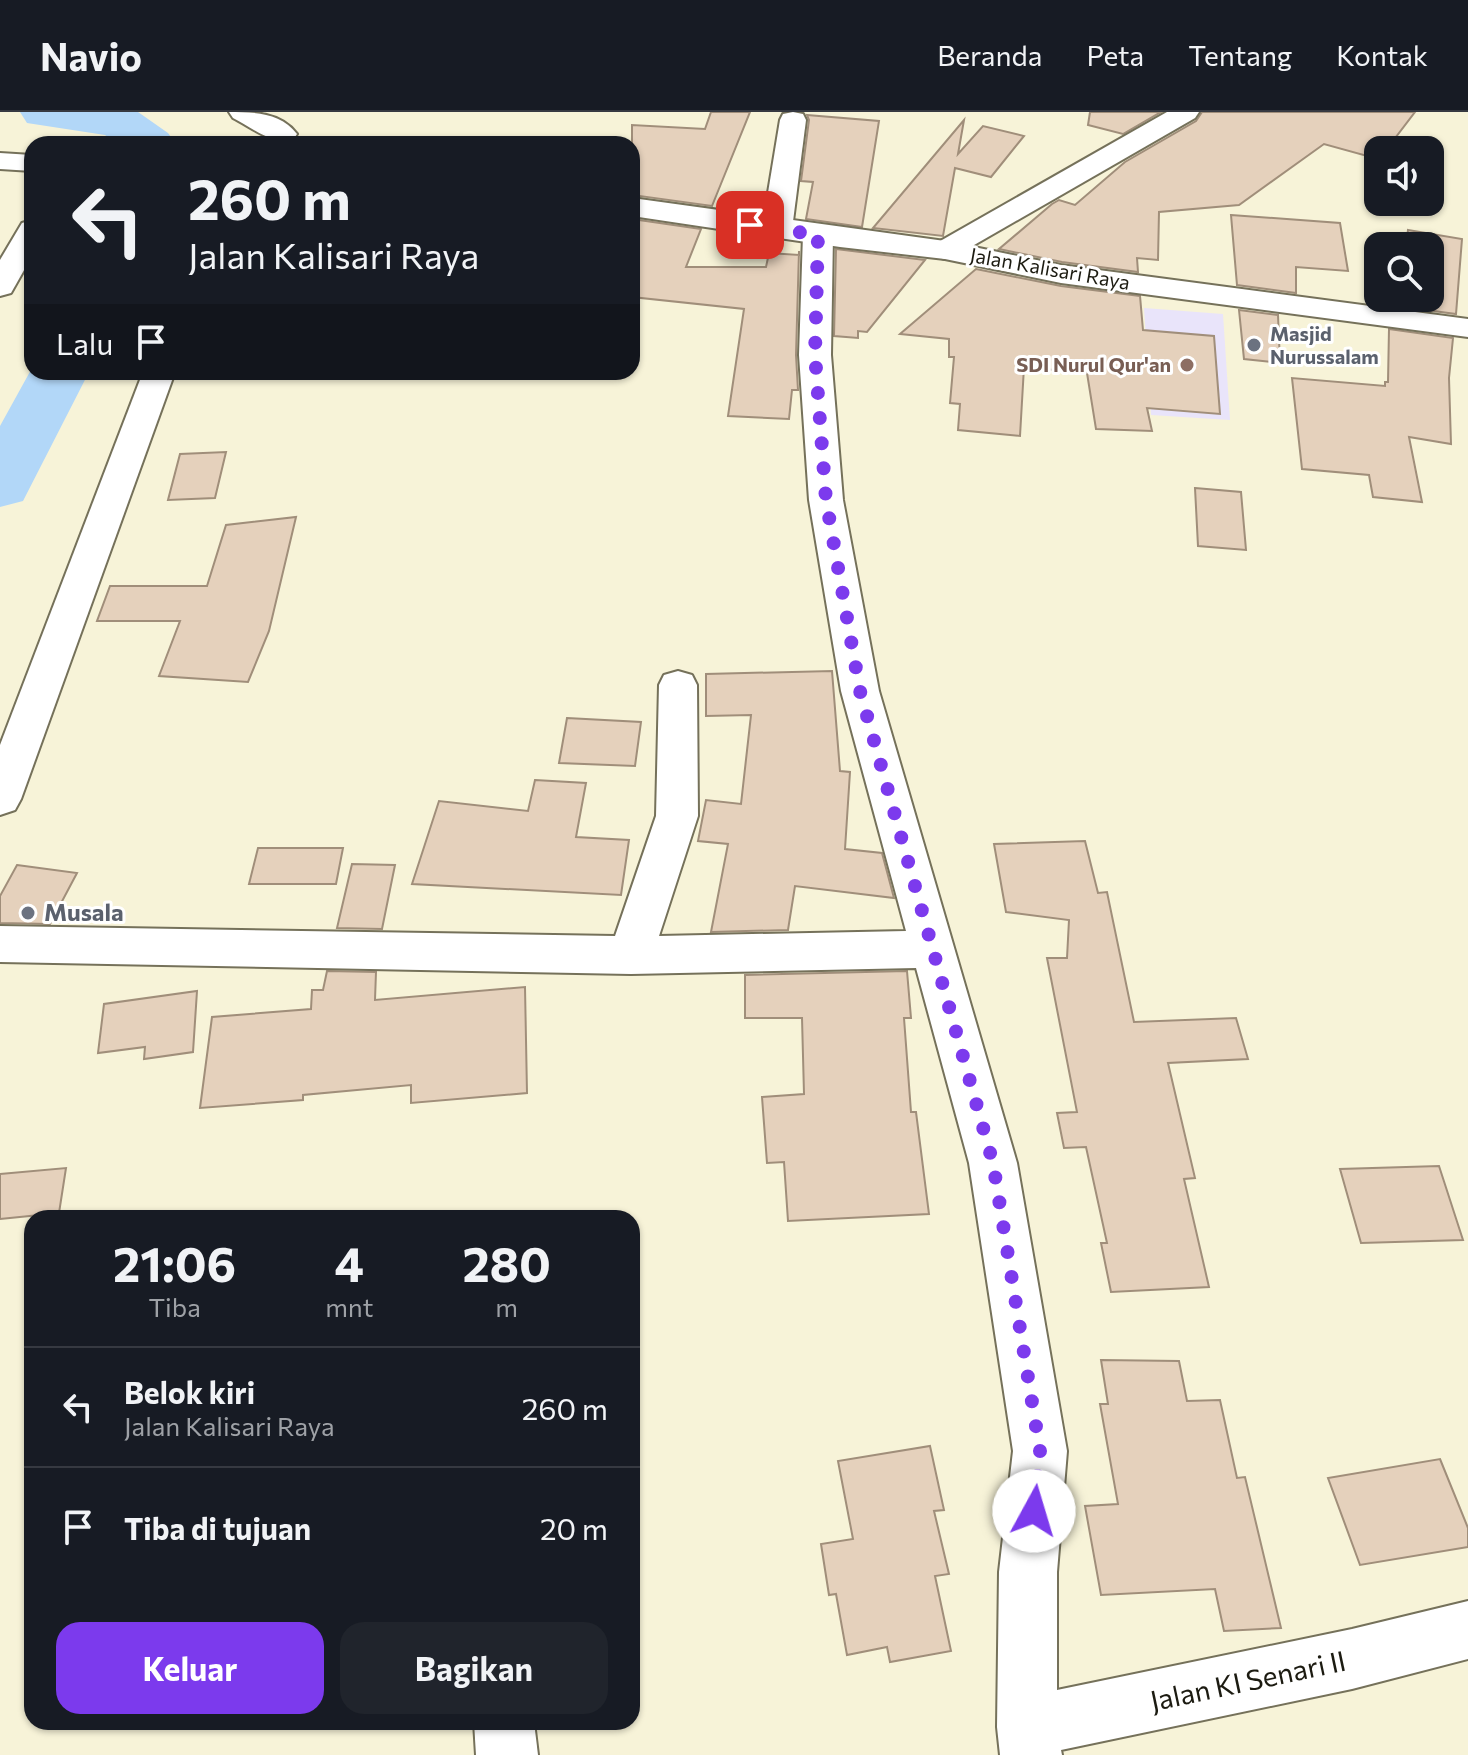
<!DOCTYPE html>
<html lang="id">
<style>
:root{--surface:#171b24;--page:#20242c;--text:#f1f3f6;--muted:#9ea1a6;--line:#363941;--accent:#7c3aed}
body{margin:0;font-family:Commissioner,sans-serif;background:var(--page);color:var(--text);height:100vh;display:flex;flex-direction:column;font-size:30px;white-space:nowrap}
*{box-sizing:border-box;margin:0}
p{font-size:26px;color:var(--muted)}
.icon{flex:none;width:44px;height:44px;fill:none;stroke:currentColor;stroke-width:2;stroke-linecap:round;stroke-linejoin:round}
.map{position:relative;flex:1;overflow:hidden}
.sheet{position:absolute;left:24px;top:1098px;width:616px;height:520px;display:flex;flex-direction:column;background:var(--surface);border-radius:24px;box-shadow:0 2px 6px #0004}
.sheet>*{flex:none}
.guide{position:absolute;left:24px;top:24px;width:616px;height:244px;border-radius:24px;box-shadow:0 2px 6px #0004;background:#171b24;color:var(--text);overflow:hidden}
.buttons{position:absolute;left:1364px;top:24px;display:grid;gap:16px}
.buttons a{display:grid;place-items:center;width:80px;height:80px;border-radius:16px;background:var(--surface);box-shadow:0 2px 6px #0004;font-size:40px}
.pin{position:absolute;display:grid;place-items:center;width:68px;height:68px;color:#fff;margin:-34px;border-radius:16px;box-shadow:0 4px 12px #0006}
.me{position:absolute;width:88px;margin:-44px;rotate:6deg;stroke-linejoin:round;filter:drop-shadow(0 0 6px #0008)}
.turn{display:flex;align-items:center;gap:28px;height:168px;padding:0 32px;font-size:36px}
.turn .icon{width:104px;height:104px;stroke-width:2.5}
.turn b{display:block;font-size:56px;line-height:68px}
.then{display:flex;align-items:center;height:76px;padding:0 32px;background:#0003;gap:16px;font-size:30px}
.eta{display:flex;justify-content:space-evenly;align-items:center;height:136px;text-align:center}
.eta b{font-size:48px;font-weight:700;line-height:56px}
.action{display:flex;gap:16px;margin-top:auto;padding:16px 32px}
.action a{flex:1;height:92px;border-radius:24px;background:var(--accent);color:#fff;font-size:32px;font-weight:700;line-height:92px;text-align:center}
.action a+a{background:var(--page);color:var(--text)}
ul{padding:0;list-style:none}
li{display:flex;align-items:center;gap:24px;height:120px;padding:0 32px;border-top:2px solid var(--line)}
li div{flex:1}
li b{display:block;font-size:30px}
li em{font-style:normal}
header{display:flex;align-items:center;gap:48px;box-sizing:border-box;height:112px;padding:0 40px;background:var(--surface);border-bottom:2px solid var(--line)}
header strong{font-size:38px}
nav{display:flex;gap:44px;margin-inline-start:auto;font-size:28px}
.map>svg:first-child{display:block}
</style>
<header>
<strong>Navio</strong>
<nav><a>Beranda</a><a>Peta</a><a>Tentang</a><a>Kontak</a></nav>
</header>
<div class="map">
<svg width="1468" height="1643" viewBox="0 0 1468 1643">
<rect width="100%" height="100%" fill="#f7f3d8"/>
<!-- education -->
<polygon fill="#e9e4fa" points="1144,196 1223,202 1230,308 1151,303"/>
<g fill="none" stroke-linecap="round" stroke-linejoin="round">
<!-- river -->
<g fill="#b2d7f8" fill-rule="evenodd">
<polygon points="20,0 138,0 168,21 176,32 117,32 105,23 27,11"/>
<polygon points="32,256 32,260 89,260 23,389 0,395 0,314"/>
</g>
</g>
<!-- building -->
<g fill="#e5d1bc" stroke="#a08e7a" stroke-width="2">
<polygon points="711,0 750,0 712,94 632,83 632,13 705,17"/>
<polygon points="1090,0 1161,0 1123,22 1088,13"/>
<polygon points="1202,0 1415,0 1386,38 1378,38 1378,47 1324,32 1239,93 1159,100 1158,148 1137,146 1138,160 1062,150 999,137 1052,92 1059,88 1075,93 1125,50 1196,9"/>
<polygon points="807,3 879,9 862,115 806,107 813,70 801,69 809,8"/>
<polygon points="964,8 958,42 983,14 1024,24 991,65 955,56 943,124 873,116"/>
<polygon points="1231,103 1340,111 1348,159 1296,155 1296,181 1237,173"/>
<polygon points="632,107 701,117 686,155 766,155 769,141 799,143 799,139 796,243 798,278 792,278 789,307 728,304 744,197 632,185"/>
<polygon points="1408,118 1462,127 1456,202 1389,193 1389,186 1430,186 1430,134 1406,134"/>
<polygon points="836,137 925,148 867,220 858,219 858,226 834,224"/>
<polygon points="976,157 1061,174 1140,184 1143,218 1214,224 1220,302 1147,296 1152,319 1096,317 1087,261 1024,255 1020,324 958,318 960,292 950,291 954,245 949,245 949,227 900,222"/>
<polygon points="1239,198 1278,203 1280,251 1244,247"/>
<polygon points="1389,217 1453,226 1449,266 1451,332 1409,325 1422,390 1373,385 1369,363 1302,357 1292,266 1385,274 1385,270 1388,270"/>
<polygon points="226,340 215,386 168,388 180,342"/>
<polygon points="1195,376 1241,380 1246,438 1198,434"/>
<polygon points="296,405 269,519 248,570 159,564 180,509 97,509 110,474 207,474 226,413"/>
<polygon points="832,559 840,659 850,660 845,737 882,741 894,786 795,774 788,818 711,820 728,732 698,729 706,688 741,692 751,603 706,604 706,562"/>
<polygon points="567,606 641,610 635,654 559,651"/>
<polygon points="535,668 586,671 576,725 629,728 621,783 412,772 439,689 528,699"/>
<polygon points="1085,729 1098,781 1107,780 1134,910 1236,906 1248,947 1168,951 1195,1066 1184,1067 1209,1175 1111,1180 1101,1131 1107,1131 1086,1035 1064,1036 1057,1001 1077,1000 1047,846 1067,846 1069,808 1006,800 994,732"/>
<polygon points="258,736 343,736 336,772 249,772"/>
<polygon points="352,752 395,753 382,817 337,816"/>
<polygon points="17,753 77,761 50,812 0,811 0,784"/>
<polygon points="327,859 376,860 375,888 525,875 527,981 411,991 411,973 303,983 303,988 200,996 212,905 311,897 312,878 323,878"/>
<polygon points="907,859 911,906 904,906 911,1000 916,1000 929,1102 788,1109 784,1050 767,1051 762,985 804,982 802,906 745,906 745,863"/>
<polygon points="197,879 193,940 144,947 145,935 98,941 104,892"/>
<polygon points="1439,1054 1463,1128 1361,1131 1340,1057"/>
<polygon points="66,1056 59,1101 0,1107 0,1062"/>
<polygon points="1101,1248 1179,1249 1187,1289 1220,1288 1237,1366 1245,1365 1281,1516 1224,1519 1215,1477 1101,1483 1085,1394 1118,1392 1100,1292 1108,1292"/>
<polygon points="930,1334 944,1398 934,1399 949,1462 935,1464 951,1539 890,1550 887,1535 847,1543 836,1482 829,1483 821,1432 853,1427 838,1349"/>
<polygon points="1440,1347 1468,1416 1468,1435 1360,1453 1328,1366"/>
</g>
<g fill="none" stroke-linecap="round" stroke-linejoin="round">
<!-- street casing -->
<g stroke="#75715a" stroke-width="4">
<g id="street">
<path d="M229,0C252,0 281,0 297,22L293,28C272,33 251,15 233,6Z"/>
<polygon points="793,0 803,2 806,8 792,117 787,123 777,126 767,123 762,117 780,8 783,2"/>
<polygon points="1167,0 1199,0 1195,6 955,144 945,147 935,144 930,138 935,132"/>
<polygon points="32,108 32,144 11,181 0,184 0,148 22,111"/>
<polygon points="818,114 828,117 833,123 831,243 843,388 879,579 1017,1051 1067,1339 1057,1460 1057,1578 1352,1517 1468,1489 1468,1547 1352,1577 1061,1638 1062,1643 1000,1643 997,1615 999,1460 1013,1339 969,1051 916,856 631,862 0,850 0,814 615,824 656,704 659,573 664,563 678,559 692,563 697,573 698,704 659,824 906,819 841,579 809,388 799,243 803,123 808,117"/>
<polygon points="143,260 175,260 21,687 15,698 0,703 0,633"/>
<polygon points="474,1610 534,1610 538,1643 476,1643"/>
</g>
</g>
<!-- secondary casing -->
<g stroke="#75715a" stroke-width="4">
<g id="secondary">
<polygon points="0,41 32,43 32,59 0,57"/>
<polygon points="632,86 945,129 1061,153 1468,207 1468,225 1061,171 945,147 840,135 632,104"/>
</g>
</g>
<!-- street -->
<use href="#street" fill="#fff" fill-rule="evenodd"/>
<!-- secondary -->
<use href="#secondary" fill="#fff" fill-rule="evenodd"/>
</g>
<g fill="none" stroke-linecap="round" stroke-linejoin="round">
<!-- route -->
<polyline stroke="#7c3aed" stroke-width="14" stroke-dasharray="0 25.2" points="750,113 818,123 815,243 826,388 860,579 993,1051 1040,1339 1034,1399"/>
</g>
<!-- markers -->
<g fill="#6b7280" stroke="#fff" stroke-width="3">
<circle cx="1254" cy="233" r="8"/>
<circle cx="28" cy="801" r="8"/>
</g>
<circle fill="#8d6e63" stroke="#fff" stroke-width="3" cx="1187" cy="253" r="8"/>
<g text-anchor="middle" stroke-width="6" stroke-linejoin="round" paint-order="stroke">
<!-- far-street labels -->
<g font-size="20" fill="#1c1b11" stroke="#fff">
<text transform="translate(1050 157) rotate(10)" y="7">Jalan Kalisari Raya</text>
</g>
<!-- far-worship labels -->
<g font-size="20" font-weight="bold" fill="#5b616d" stroke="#fff" text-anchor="start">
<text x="1270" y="229">Masjid<tspan x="1270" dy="23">Nurussalam</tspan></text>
</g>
<!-- far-education labels -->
<g font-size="20" font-weight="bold" fill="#785e54" stroke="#fff" text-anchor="end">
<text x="1171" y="260">SDI Nurul Qur'an</text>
</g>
<!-- worship labels -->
<g font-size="24" font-weight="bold" fill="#5b616d" stroke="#fff" text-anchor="start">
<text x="44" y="809">Musala</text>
</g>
<!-- near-street labels -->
<g font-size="28" fill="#1c1b11" stroke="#fff">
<text transform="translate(1248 1569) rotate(-12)" y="10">Jalan KI Senari II</text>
</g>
</g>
</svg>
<div class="buttons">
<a><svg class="icon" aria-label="sound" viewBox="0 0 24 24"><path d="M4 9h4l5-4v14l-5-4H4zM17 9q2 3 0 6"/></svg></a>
<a><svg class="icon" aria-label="search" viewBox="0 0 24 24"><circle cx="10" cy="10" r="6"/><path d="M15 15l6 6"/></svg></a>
</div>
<div class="pin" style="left:750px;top:113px;background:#d93025"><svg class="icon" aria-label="arrive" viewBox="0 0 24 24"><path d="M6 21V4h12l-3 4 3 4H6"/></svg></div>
<svg class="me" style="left:1034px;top:1399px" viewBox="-20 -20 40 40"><circle r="19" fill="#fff"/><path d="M0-13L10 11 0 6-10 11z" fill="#7c3aed"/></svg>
<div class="guide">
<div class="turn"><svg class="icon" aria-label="left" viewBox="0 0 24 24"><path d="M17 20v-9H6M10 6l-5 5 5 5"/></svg><div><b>260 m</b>Jalan Kalisari Raya</div></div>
<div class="then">Lalu<svg class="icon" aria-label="arrive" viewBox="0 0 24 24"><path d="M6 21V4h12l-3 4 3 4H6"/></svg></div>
</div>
<section class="sheet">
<div class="eta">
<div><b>21:06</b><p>Tiba</p></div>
<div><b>4</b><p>mnt</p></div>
<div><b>280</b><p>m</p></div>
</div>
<ul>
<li><svg class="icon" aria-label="left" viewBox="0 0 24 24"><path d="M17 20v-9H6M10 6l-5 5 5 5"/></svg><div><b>Belok kiri</b><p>Jalan Kalisari Raya</p></div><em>260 m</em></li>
<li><svg class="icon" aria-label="arrive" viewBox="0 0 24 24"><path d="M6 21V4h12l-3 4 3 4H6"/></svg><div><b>Tiba di tujuan</b></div><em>20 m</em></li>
</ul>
<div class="action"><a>Keluar</a><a>Bagikan</a></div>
</section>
</div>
